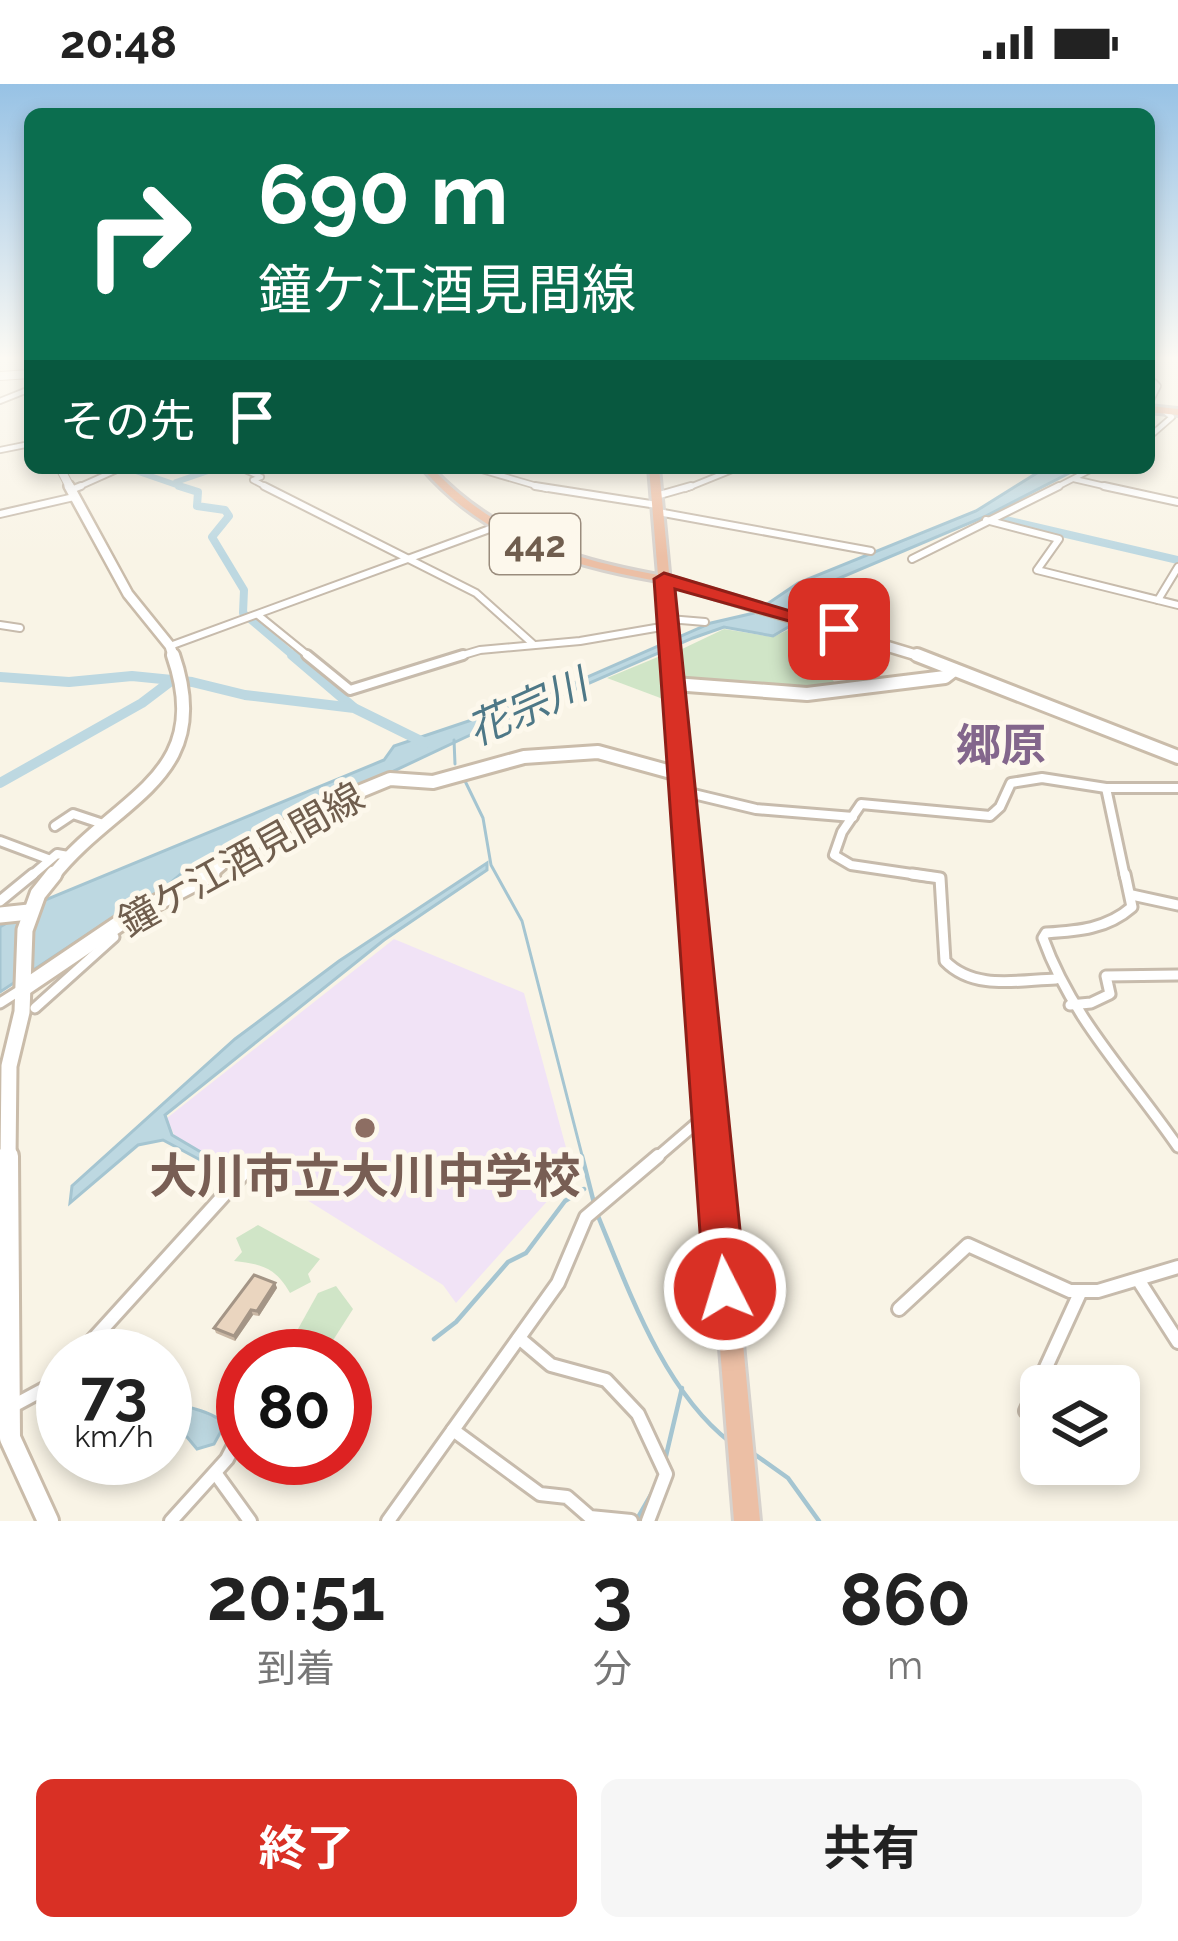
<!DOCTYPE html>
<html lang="ja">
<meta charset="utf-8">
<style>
:root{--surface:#fff;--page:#f6f6f6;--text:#222;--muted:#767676;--accent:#d93025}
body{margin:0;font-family:Raleway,"Noto Sans JP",sans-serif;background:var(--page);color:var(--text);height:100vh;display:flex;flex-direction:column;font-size:45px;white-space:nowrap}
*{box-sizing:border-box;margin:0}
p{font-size:39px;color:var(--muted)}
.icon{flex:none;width:66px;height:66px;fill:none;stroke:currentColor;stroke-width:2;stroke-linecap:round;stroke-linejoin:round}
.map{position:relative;height:1437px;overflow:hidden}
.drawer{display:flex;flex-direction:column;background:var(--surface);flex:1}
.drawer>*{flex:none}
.top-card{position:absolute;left:24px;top:24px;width:1131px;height:366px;border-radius:18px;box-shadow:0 6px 18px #0003;background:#0b6e4f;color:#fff;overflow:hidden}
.buttons{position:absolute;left:1020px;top:1281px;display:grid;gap:24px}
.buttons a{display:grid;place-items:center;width:120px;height:120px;border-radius:18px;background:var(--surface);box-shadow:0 6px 18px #0003;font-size:60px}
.speed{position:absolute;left:36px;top:1245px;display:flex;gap:24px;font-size:60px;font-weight:700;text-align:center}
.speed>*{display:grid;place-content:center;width:156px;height:156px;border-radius:50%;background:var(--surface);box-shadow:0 6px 18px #0003;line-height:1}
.speed small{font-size:30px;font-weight:400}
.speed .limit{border:18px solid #d22;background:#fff;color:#111}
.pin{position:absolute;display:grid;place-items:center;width:102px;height:102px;color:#fff;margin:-51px;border-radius:24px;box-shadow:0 6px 18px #0006}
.me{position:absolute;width:132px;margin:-66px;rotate:355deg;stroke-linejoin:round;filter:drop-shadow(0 0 9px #0008)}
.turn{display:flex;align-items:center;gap:42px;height:252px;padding:0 36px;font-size:54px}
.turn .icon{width:156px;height:156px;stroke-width:2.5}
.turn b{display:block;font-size:84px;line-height:102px}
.then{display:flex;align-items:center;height:114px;padding:0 36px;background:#0003;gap:24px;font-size:45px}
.eta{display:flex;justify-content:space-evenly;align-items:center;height:204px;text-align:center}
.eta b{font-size:72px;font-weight:700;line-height:84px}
.button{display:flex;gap:24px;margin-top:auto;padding:24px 36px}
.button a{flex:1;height:138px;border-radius:18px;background:var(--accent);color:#fff;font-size:48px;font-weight:700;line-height:138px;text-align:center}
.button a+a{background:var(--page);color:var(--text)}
.status{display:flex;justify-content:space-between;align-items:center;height:84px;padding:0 60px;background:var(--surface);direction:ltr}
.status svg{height:33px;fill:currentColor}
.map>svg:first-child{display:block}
</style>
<div class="status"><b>20:48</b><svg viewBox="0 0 49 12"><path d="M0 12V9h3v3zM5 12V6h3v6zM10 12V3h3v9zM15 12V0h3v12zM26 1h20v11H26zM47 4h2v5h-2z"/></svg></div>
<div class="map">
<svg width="1178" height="1437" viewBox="0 0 1178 1437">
<rect width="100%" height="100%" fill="#f9f4e6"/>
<!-- education -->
<polygon fill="#f1e3f6" points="394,855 524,909 571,1082 567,1095 456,1219 443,1201 259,1086 250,1094 175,1053 167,1034"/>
<!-- green -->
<g fill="#d0e5c7">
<polygon points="724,545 773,553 788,546 837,601 803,607 686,597 680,566"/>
<polygon points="665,570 675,609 663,615 607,594"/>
<path d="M258,1141L320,1175L308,1190L311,1198L290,1209C276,1184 262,1180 234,1177L242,1168L236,1154Z"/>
<polygon points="336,1202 353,1225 323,1272 283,1272 318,1209"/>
</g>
<!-- water -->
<g fill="#bdd8e1" stroke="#a5c5d1" stroke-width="3">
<polygon points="1045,384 1079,384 984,433 816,504 816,527 773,552 724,543 693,554 466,653 188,784 162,806 129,823 0,908 0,843 45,816 384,676 394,662 546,611 711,539 754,529 798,499 976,427"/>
<polygon points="487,779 487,786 384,856 165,1031 172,1051 238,1090 234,1094 163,1056 138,1061 70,1119 72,1102 235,955 339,877"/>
<path d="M165,1308C180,1327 208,1323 225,1340L214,1360L197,1365L187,1353L172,1351L165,1335Z"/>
</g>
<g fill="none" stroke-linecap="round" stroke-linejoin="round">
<!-- stream-far1 -->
<g stroke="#a5c5d1" stroke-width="3">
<polyline points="454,656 455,680"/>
<polyline points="465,697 483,734 491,781 522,837 583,1075"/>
</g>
<!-- stream -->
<g stroke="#a5c5d1" stroke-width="4.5">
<polyline points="582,1072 595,1123"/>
<path d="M598,1132C629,1207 664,1307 730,1358"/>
<polyline points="434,1255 456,1238 508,1178 526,1169 565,1117 584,1105"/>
<polyline points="750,1367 788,1394 819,1437"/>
<polyline points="665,1376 682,1304"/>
<polyline points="637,1435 653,1407"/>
</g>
<!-- canal-far2 -->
<g stroke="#bdd8e1" stroke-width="6">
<polyline points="127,384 188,405"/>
<polyline points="176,398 217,384"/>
</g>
<!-- canal-far1 -->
<g stroke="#bdd8e1" stroke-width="8">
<polyline points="179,402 198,408 197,422 225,426 229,432 212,453 244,506 243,529 296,574"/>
<polyline points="997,434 1178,476"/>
</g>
<!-- canal -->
<g stroke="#bdd8e1" stroke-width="10">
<polyline points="292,571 353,623"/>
<polyline points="0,593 69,598 132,592 192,598 245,611 354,624 425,659"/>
<polyline points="0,699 142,619 171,597"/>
</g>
<!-- street-far4 casing -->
<g stroke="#c7bbac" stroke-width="8">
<g id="street-far4">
<polyline points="1149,293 1158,302 1149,320"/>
<polyline points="0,317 30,305"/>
<polyline points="1149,353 1172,333 1164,327"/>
<polyline points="0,366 30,360"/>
<polyline points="241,384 261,393 253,396 270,405"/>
<polyline points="475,384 547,405"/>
<polyline points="1074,395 1117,405"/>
<polyline points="74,405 121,384"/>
<polyline points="685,405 737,384"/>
<polyline points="1053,405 1094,384"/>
</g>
</g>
<!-- street-far3 casing -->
<g stroke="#c7bbac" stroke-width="10">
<g id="street-far3">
<polyline points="264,402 476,509 533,560"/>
<polyline points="535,402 657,421"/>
<polyline points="1104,402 1178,418"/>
<polyline points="71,406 81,402"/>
<polyline points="656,412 691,402"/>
<polyline points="658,428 871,467"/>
<polyline points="0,430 74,413"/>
<polyline points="986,436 1059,455 1037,486 1178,521"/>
<polyline points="912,475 1059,402"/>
<polyline points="1158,516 1178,483"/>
<polyline points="258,531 311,574"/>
<polyline points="669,535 705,538"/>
<polyline points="0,541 20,544"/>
<polyline points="170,562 506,439"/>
<polyline points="453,574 480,566 580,557 667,542"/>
</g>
</g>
<!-- street-far2 casing -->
<g stroke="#c7bbac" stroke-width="14">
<g id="street-far2">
<polyline points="307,571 350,606 463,571"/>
<polyline points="1106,704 1125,793"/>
<polyline points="685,708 756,725 853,733"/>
<polyline points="55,742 73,730 106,741"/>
<polyline points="0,757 48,775"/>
<polyline points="30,793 57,770 68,772"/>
<polyline points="932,793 851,781 834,771 842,748 861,720 990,732 1000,723 1011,699 1042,694 1106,704 1178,704"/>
</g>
</g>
<!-- street-far1 casing -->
<g stroke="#c7bbac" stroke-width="15">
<g id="street-far1">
<path d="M912,790L940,794L945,877C974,907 1019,896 1056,895"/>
<path d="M1125,790L1132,823C1107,845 1078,847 1046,849L1043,854C1072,935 1130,993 1178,1063"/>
<polyline points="1132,811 1178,821"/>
<polyline points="0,817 33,790"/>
<polyline points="0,919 19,907"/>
<polyline points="1070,921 1091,919 1110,910 1106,892 1178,891"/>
<polyline points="35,924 114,853 109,848"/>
<polyline points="655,1075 698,1038 708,1037"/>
</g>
</g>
<!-- street casing -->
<g stroke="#c7bbac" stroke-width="18">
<g id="street">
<polyline points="1139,1197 1178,1258"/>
<polyline points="899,1225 968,1161 1070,1207 1098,1207 1178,1183"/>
<polyline points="519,1254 551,1281 606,1296 638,1330 666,1390 648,1437"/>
<polyline points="78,1272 244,1089"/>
<polyline points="11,1323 50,1302 63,1288"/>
<polyline points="1026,1327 1080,1209"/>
<polyline points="453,1346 540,1410 567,1413 590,1433 631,1437"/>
<polyline points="216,1390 250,1437"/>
<polyline points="171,1437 227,1375 243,1344"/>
<polyline points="388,1437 558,1199 586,1133 658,1072"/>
</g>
</g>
<!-- secondary-far4 casing -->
<g stroke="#cabcaa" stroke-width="10">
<g id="secondary-far4">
<polyline points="0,292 30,290"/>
<polyline points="60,384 71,405"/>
</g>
</g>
<!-- secondary-far3 casing -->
<g stroke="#cabcaa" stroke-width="14">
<g id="secondary-far3">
<polyline points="69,402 128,510 170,562 174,574"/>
<polyline points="664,495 926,574"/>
</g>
</g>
<!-- secondary-far2 casing -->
<g stroke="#cabcaa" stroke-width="18">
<g id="secondary-far2">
<polyline points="917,571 1178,673"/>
<polyline points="674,600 807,610 945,593 954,586"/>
<path d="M52,793C115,712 216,695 173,571"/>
<polyline points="206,793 228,774 317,725 390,695 433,698 524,673 598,668 682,691"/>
</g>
</g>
<!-- secondary-far1 casing -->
<g stroke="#cabcaa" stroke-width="21">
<g id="secondary-far1">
<polyline points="0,831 29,828"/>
<polyline points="24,904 129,833 212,790"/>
<polyline points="8,1075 9,982 22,928 25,846 38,810 54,790"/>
</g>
</g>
<!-- secondary casing -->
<g stroke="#cabcaa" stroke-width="26">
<polyline id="secondary" points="8,1072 10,1354 48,1437"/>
</g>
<!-- highway casing -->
<g stroke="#d7d2cd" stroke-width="6">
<g id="highway">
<polygon points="1149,322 1178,325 1178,331 1149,328"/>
<path d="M422,384H432C495,451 570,475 658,491L649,384H659L760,1437H734L658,497C567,481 485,457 422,384Z"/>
</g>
</g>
<!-- street-far4 -->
<use href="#street-far4" stroke="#fff" stroke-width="4.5"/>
<!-- street-far3 -->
<use href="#street-far3" stroke="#fff" stroke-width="6"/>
<!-- street-far2 -->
<use href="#street-far2" stroke="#fff" stroke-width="8"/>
<!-- street-far1 -->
<use href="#street-far1" stroke="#fff" stroke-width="9"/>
<!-- street -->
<use href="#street" stroke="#fff" stroke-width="12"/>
<!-- secondary-far4 -->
<use href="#secondary-far4" stroke="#fff" stroke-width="8"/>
<!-- secondary-far3 -->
<use href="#secondary-far3" stroke="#fff" stroke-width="9"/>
<!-- secondary-far2 -->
<use href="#secondary-far2" stroke="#fff" stroke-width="12"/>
<!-- secondary-far1 -->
<use href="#secondary-far1" stroke="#fff" stroke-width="15"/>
<!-- secondary -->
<use href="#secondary" stroke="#fff" stroke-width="20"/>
<!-- highway -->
<use href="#highway" fill="#ecbfa5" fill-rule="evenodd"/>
</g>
<!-- wall -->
<polygon fill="#c9b7a4" points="275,1199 277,1204 259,1232 253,1231 235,1257 216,1249 214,1244"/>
<!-- shaded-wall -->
<g fill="#a49586">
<polygon points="275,1199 277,1204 259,1232 257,1227"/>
<polygon points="251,1226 253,1231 235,1257 234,1252"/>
</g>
<!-- building -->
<polygon fill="#ead5bf" stroke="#a49586" stroke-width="3" points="254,1191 275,1199 257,1227 251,1226 234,1252 214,1244"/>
<!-- sky -->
<linearGradient id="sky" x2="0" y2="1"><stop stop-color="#97c2e5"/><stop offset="0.58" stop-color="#fcfaf4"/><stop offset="1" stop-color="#fcfaf4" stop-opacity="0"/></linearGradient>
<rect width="1178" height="473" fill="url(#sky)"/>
<!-- route -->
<polygon fill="#d93025" stroke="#8d1f18" stroke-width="3" points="664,489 850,545 839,551 675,505 746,1205 740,1219 725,1224 711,1219 704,1205 654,495"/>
<!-- markers -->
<circle fill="#8d6e63" stroke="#fdf8ec" stroke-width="4.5" cx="365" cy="1044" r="12"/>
<g text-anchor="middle" stroke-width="10" stroke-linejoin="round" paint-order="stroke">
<!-- shield labels -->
<rect fill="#fdf8ec" stroke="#9a8c7d" stroke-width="3" x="490" y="430" width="90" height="60" rx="9"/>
<g font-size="36" font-weight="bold" fill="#705e4e">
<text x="535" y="473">442</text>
</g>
<!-- street labels -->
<g font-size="39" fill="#705e4e" stroke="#fdf8ec">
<text transform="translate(241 775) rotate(-29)" y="14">鐘ケ江酒見間線</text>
</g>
<!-- water labels -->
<g font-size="42" font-style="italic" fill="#4e7887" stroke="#fdf8ec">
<text transform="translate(527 623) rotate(-24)" y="15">花宗川</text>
</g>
<!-- quarter labels -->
<g font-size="45" font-weight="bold" fill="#83668c" stroke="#fdf8ec">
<text x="1001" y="677">郷原</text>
</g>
<!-- near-education labels -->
<g font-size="48" font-weight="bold" fill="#785e54" stroke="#fdf8ec">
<text x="365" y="1109">大川市立大川中学校</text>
</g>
</g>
</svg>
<div class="buttons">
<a><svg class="icon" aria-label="layers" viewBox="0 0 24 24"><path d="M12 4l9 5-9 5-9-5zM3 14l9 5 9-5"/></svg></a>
</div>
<div class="speed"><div>73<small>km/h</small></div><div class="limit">80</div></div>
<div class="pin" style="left:839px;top:545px;background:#d93025"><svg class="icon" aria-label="arrive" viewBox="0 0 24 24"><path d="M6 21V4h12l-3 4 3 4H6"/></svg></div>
<svg class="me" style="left:725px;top:1205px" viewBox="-20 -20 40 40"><circle r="17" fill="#d93025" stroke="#fff" stroke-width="3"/><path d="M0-11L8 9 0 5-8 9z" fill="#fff"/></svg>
<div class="top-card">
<div class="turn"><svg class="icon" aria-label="right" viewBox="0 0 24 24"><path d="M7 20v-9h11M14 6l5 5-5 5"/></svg><div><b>690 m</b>鐘ケ江酒見間線</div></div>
<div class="then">その先<svg class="icon" aria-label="arrive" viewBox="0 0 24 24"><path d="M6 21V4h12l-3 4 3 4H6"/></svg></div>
</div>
</div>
<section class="drawer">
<div class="eta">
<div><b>20:51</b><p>到着</p></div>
<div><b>3</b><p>分</p></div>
<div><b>860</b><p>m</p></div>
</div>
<div class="button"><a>終了</a><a>共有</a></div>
</section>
